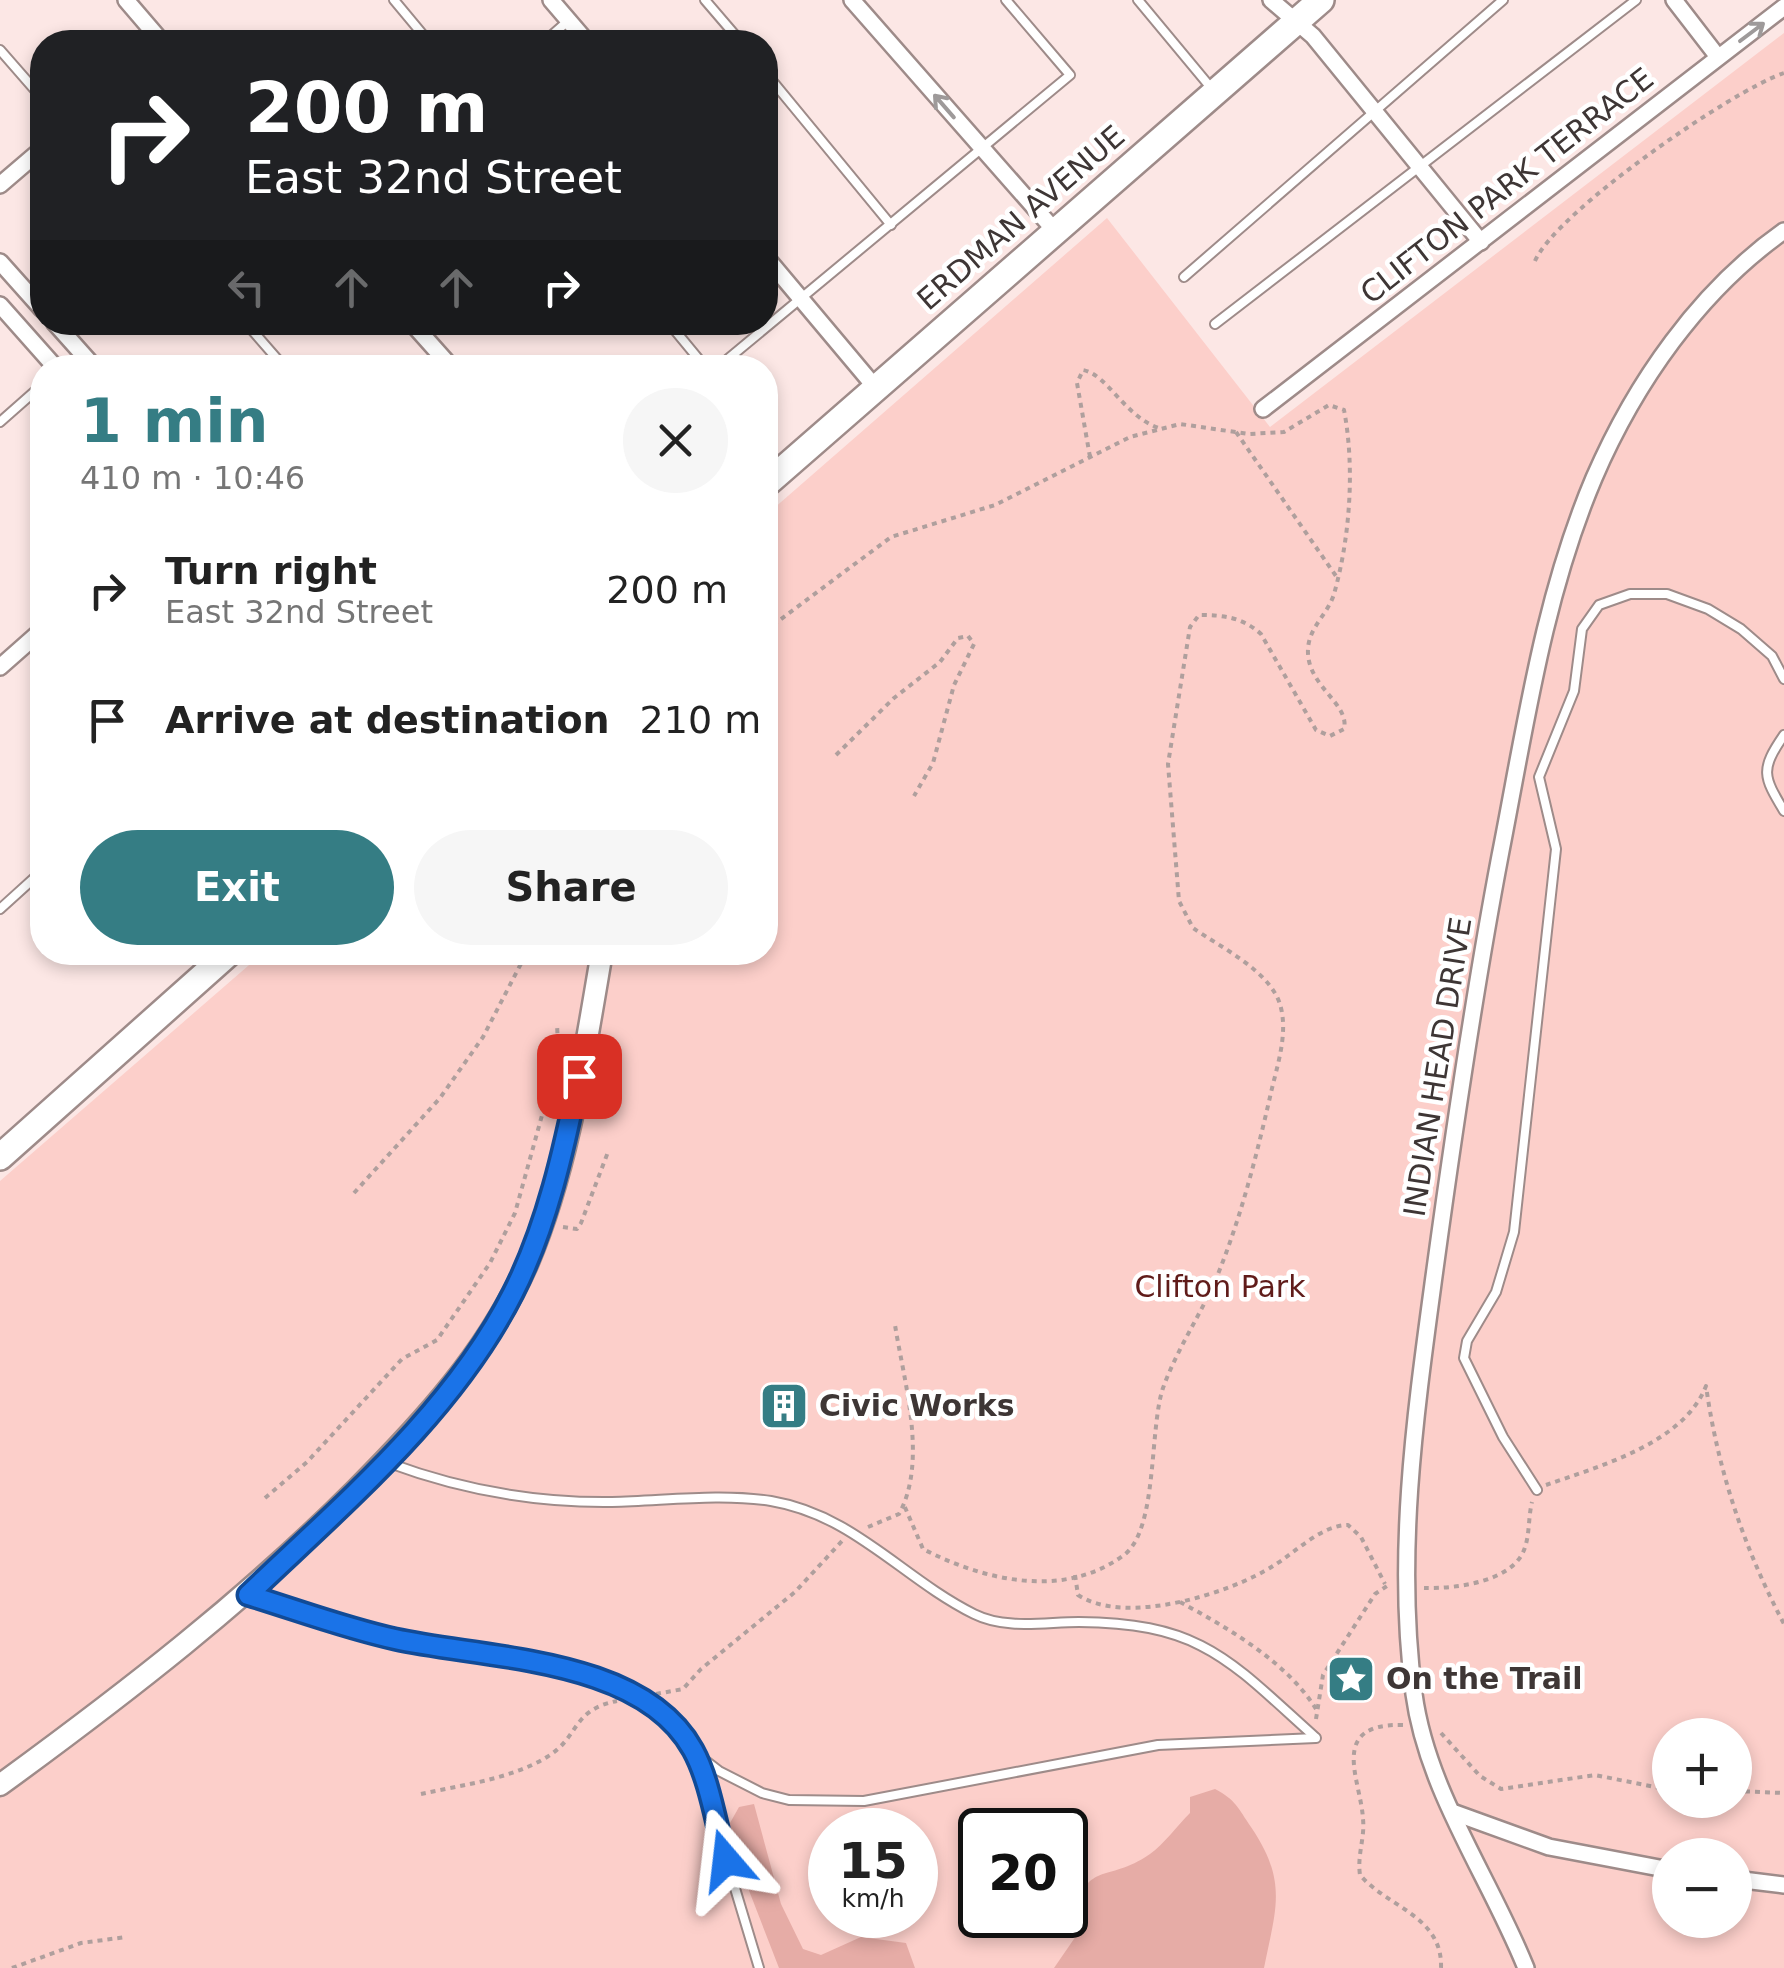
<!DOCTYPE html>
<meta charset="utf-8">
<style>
:root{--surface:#fff;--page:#f6f6f6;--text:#222;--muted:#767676;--accent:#357d84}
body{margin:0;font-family:"DejaVu Sans",sans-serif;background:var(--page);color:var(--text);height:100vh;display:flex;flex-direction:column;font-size:38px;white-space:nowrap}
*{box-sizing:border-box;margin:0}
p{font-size:32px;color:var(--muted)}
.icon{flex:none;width:55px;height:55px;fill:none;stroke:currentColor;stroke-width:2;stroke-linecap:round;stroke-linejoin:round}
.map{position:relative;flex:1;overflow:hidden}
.sheet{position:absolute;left:30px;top:355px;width:748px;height:610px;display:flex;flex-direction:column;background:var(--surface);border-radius:40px;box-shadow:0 5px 15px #0003}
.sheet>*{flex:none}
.banner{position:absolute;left:30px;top:30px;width:748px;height:305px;border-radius:40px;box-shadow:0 5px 15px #0003;background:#202124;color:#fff;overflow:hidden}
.controls{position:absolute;left:1652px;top:1718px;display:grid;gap:20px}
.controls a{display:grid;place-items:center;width:100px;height:100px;border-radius:50%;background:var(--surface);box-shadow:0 5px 15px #0003;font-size:50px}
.speed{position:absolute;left:808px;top:1808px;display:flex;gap:20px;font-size:50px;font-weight:700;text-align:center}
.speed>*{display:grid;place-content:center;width:130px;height:130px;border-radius:50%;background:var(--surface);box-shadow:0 5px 15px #0003;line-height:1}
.speed small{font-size:25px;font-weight:400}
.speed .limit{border:5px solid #111;border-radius:15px;background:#fff;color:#111}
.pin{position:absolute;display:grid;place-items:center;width:85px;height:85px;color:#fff;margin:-42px;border-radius:20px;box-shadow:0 5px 15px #0006}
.me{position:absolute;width:110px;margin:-55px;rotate:343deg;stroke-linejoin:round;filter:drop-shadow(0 0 8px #0008)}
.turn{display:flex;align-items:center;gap:35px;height:210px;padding:0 50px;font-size:45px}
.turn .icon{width:130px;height:130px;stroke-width:2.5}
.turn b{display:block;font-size:70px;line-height:85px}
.lanes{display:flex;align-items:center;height:95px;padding:0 50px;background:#0003;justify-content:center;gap:50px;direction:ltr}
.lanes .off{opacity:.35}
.round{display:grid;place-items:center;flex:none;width:105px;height:105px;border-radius:52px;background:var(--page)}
.overview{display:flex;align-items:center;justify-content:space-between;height:170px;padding:0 50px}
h1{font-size:60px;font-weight:700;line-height:75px;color:var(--accent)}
.cta{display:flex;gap:20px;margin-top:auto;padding:20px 50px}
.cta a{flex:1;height:115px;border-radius:60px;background:var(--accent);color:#fff;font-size:40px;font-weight:700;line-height:115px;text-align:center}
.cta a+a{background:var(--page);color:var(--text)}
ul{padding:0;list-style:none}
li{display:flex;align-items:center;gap:30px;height:130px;padding:0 50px}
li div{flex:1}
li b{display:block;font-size:38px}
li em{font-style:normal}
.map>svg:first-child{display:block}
</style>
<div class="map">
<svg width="1784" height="1968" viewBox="0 0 1784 1968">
<rect width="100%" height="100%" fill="#fce7e5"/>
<!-- green -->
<path fill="#fccfca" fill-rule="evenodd" d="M1784,33V1968H0V1181L263,953L765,952V516L1107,218L1270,427ZM1670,1735H1735V1800H1670ZM830,1830H915V1915H830ZM980,1830H1065V1915H980ZM1670,1855H1735V1920H1670Z"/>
<!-- forest -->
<g fill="#e6aca6">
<path d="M1215,1789C1236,1800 1238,1808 1251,1827C1288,1882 1276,1908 1264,1968H1054L1076,1936L1070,1922C1088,1857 1105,1885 1150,1854C1164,1844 1177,1826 1190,1813V1797Z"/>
<polygon points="754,1804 781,1904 803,1949 821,1955 861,1937 906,1943 915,1968 779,1968 729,1839 730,1823 739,1807"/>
</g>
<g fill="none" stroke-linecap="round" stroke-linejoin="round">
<!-- service casing -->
<g stroke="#9e8b89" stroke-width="12">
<g id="service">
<polyline points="394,0 429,42"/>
<polyline points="705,0 741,42"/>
<polyline points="1138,0 1212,89"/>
<polyline points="544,42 568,21"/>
<polyline points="0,50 42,98"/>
<polyline points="765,72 891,225"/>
<polyline points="1184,277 1503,0"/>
<polyline points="245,322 285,368"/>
<polyline points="668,322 706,368"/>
<polyline points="1215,324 1636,0"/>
<polyline points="717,368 1070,75 1006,0"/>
<polyline points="0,422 42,385"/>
<path d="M1784,735C1760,770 1763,776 1784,811"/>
<polyline points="0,909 42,871"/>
<path d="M389,1463C459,1489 536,1503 612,1502C664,1501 719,1493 771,1501C854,1515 902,1578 974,1614C1006,1630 1045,1622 1079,1622C1202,1623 1229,1660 1315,1737"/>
<polyline points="1537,1490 1503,1437 1464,1358 1467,1341 1496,1292 1514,1232 1556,849 1539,777 1574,691 1582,629 1599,605 1630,594 1667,594 1708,609 1741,629 1772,656 1784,679"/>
<polyline points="248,1595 366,1632 567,1670 620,1687 668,1718 693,1751 719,1771 762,1793 789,1800 864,1801 1158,1745 1316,1738"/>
<polyline points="694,1752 759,1968"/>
</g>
</g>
<!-- minor casing -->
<g stroke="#9e8b89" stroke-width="20">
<g id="minor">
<polyline points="126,0 162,42"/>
<polyline points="551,0 587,42"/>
<polyline points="852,0 1056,232"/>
<polyline points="1271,0 1313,36 1481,242"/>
<polyline points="1674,0 1718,57"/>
<polyline points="0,185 42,149"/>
<polyline points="765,256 875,387"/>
<polyline points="0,262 42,309"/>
<polyline points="0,305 56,368"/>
<polyline points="54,322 95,368"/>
<polyline points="411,322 452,368"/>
<polyline points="1263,409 1784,7"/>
<polyline points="0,667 42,630"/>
<polyline points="1455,1813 1549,1847 1670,1870"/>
<polyline points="1735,1879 1784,1885"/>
<path d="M1526,1968C1490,1878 1427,1791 1414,1694C1395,1552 1416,1409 1435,1269C1454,1130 1474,993 1500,856C1525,729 1543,598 1594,478C1635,383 1699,291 1784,231"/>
</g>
</g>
<!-- tertiary casing -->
<g stroke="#9e8b89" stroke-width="25">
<path id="tertiary" d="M0,1785C126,1693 245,1601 356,1490C424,1422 489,1351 528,1262C569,1165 584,1055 602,952"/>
</g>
<!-- primary casing -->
<g stroke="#9e8b89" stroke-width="30">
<g id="primary">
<polyline points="765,485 1321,0"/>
<polyline points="0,1157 230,952"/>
</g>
</g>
<!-- path -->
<g stroke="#af9f9d" stroke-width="4" stroke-dasharray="5 5" stroke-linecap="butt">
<path d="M1535,261C1556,212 1731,91 1784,73"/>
<polyline points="1236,432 1336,576"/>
<path d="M1090,457L1077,383L1083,370C1107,374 1125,417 1159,428"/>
<path d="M765,631L891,537L995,505L1130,437L1180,424L1249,434L1284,432L1329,405L1344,410C1355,467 1350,538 1334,594C1328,614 1309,627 1308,649C1306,686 1350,703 1344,729L1330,736L1316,730L1261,634C1242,617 1223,615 1199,615L1190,627L1168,764L1179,901L1193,928C1220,947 1273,972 1281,1008C1288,1037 1276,1069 1270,1097C1255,1162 1239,1225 1213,1286C1197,1320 1176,1352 1163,1388C1149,1430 1158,1529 1124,1555C1063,1600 983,1580 923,1549L904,1505"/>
<polyline points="836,755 894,698 940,662 958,638 968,636 974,644 954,685 933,763 914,796"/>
<polyline points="354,1193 440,1098 483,1037 527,952"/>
<polyline points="563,1227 577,1229 581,1223 608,1152"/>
<path d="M1546,1485C1600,1466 1684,1443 1706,1386C1718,1471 1744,1548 1784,1624"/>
<polyline points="265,1498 307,1462 402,1359 437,1340 490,1263 515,1213 549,1090 558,1046 557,1024"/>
<path d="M868,1527L899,1514C928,1461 904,1382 895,1325"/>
<path d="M1075,1575L1078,1595C1125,1626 1229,1594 1273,1566C1295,1553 1321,1525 1348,1525L1361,1537L1385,1584"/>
<path d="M1424,1588C1454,1589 1512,1582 1524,1550C1530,1535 1528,1518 1532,1502"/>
<path d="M1180,1602C1228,1628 1287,1662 1316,1709"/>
<polyline points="656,1694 683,1689 701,1669 795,1592 842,1541"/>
<polyline points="1316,1719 1323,1675 1375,1594 1390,1584"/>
<path d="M1403,1725C1327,1723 1361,1780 1363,1819C1365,1838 1357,1855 1360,1875C1387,1907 1443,1916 1441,1968"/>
<polyline points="1441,1733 1480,1776 1501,1789 1595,1775 1670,1790"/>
<polyline points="1735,1791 1784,1793"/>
<path d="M421,1794C462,1785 511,1779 547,1757C580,1737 571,1710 617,1701"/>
<polyline points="12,1968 81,1943 126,1937"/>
</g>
<!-- service -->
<use href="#service" stroke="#fff" stroke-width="8"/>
<!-- minor -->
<use href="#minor" stroke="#fff" stroke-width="15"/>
<!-- tertiary -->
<use href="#tertiary" stroke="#fff" stroke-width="20"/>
<!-- primary -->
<use href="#primary" stroke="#fff" stroke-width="25"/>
</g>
<!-- one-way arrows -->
<defs><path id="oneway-shaft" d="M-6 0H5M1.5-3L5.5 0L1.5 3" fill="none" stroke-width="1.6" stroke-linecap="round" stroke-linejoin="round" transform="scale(2.5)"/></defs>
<g stroke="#9e9a9a">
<use href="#oneway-shaft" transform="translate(1752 32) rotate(-37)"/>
<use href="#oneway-shaft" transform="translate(944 106) rotate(-131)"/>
</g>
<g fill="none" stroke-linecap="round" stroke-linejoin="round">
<!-- route casing -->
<g stroke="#114b97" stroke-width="25">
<path id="route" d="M579,1076C564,1149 547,1226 513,1293C453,1412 343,1504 248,1595C297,1610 345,1628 395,1639C486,1659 642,1657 693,1750C710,1781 716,1825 726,1860"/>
</g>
<!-- route -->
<use href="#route" stroke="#1a73e8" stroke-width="18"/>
</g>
<!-- icons -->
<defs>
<g id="building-square" transform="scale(2.5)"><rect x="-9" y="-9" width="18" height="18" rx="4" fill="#357d84" stroke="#fff"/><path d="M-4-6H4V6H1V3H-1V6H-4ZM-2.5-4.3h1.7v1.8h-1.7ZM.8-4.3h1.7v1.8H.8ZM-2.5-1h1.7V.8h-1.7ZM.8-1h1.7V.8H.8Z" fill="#fff"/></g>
<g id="sight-square" transform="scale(2.5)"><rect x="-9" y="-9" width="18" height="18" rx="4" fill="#357d84" stroke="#fff"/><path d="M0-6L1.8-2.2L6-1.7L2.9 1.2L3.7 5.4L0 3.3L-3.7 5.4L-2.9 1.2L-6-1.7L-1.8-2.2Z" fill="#fff"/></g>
</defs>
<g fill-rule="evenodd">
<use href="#building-square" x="784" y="1406"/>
<use href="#sight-square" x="1351" y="1679"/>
</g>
<g text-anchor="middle" stroke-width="9" stroke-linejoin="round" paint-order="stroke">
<!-- street labels -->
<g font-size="30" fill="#3e3635" stroke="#fff">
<text transform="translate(1507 186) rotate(-38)" y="10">CLIFTON PARK TERRACE</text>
<text transform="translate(1021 218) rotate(-41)" y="10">ERDMAN AVENUE</text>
<text transform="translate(1438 1067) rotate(-81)" y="10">INDIAN HEAD DRIVE</text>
</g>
<!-- park labels -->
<g font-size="30" fill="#601c1a" stroke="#fff">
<text x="1220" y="1297">Clifton Park</text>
</g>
<!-- poi labels -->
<g font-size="30" font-weight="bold" fill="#3e3635" stroke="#fff" text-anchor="start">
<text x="819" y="1416">Civic Works</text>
<text x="1386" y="1689">On the Trail</text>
</g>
</g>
</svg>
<div class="controls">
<a>+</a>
<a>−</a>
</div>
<div class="speed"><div>15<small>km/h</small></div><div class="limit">20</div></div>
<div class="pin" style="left:579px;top:1076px;background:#d93025"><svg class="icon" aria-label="arrive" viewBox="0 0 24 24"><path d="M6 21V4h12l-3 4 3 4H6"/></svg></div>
<svg class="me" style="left:726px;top:1860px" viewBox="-20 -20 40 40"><path d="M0-17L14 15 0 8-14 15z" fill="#1a73e8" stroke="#fff" stroke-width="4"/></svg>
<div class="banner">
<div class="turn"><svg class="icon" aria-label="right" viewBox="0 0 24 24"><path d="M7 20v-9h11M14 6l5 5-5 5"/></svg><div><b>200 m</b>East 32nd Street</div></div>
<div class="lanes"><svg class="icon off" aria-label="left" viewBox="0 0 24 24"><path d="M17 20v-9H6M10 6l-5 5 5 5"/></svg><svg class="icon off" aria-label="ahead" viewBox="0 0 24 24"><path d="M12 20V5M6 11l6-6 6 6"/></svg><svg class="icon off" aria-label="ahead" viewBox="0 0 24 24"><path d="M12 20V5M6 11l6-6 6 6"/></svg><svg class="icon" aria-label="right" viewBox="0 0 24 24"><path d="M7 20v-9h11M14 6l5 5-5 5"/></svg></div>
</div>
<section class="sheet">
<div class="overview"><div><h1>1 min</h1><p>410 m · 10:46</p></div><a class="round"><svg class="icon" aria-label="close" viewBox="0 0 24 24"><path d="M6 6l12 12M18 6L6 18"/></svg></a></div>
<ul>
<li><svg class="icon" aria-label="right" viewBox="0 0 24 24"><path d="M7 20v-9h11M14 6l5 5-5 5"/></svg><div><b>Turn right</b><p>East 32nd Street</p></div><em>200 m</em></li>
<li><svg class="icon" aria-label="arrive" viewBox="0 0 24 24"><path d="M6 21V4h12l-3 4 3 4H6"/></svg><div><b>Arrive at destination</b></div><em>210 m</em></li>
</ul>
<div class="cta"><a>Exit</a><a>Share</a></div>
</section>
</div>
